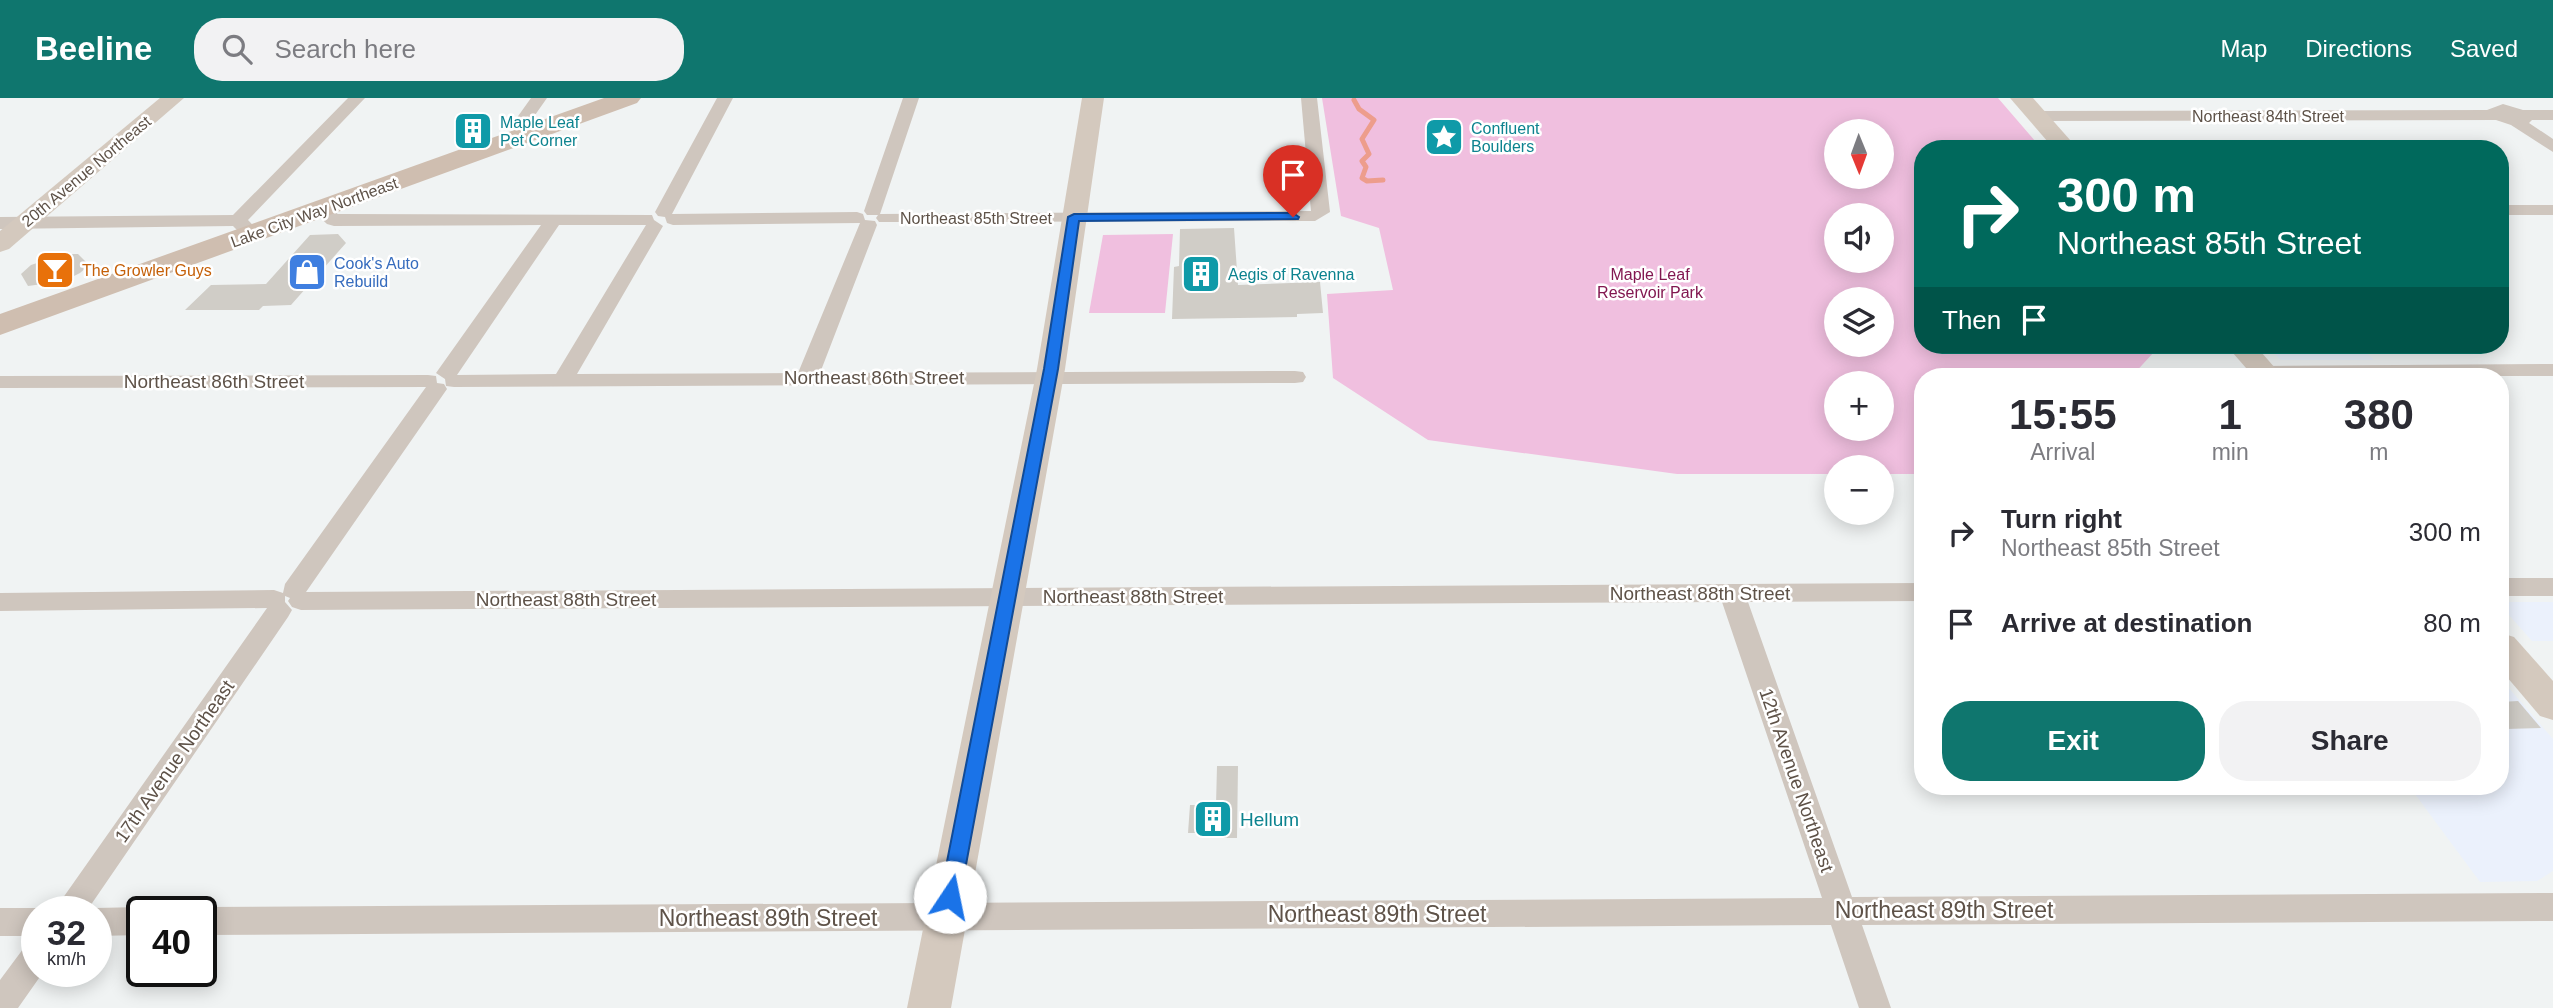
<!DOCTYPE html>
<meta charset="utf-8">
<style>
:root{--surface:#fff;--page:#f2f2f3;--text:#2b2b33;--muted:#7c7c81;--accent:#0f766e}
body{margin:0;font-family:Arial,sans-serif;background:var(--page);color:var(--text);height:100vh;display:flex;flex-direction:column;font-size:26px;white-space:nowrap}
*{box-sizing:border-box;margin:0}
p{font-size:23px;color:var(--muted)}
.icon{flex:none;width:38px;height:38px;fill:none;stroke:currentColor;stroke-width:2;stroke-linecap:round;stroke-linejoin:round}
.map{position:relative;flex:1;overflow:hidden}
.sheet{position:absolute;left:1914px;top:270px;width:595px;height:427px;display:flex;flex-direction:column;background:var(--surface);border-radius:28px;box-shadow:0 4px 18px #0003}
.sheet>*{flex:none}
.top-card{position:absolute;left:1914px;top:42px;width:595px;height:214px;border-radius:28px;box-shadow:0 4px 18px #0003;background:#00695c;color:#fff;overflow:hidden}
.needle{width:46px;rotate:179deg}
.tools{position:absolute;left:1824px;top:21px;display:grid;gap:14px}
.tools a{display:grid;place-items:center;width:70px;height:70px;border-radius:50%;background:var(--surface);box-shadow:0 4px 18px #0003;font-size:35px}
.speed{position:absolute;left:21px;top:798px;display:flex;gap:14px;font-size:35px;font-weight:700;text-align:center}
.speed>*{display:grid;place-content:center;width:91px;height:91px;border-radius:50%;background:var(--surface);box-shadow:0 4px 18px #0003;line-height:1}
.speed small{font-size:18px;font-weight:400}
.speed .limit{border:4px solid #111;border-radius:10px;background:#fff;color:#111}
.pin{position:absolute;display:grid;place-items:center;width:60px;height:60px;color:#fff;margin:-72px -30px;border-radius:50% 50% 50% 0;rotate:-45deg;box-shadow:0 0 7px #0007}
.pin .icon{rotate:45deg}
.me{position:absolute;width:77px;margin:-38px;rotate:11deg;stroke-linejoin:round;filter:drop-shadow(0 0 5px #0008)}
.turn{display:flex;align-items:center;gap:24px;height:147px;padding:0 28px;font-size:32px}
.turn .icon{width:91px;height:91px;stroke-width:2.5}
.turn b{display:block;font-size:49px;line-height:60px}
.then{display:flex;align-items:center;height:66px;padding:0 28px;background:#0003;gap:14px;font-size:26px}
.eta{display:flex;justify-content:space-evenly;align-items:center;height:119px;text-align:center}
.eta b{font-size:42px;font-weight:700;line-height:49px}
.cta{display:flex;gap:14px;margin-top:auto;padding:14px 28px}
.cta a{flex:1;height:80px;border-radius:28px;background:var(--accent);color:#fff;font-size:28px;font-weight:700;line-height:80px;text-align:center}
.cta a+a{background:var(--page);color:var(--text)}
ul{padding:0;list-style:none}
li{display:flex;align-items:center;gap:21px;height:91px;padding:0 28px}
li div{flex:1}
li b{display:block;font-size:26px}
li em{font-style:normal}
header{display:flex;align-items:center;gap:42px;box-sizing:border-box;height:98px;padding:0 35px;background:var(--accent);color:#fff}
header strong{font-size:33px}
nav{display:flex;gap:38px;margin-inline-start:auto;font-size:24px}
.search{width:490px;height:63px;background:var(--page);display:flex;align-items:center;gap:18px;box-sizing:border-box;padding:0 24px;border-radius:28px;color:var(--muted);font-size:26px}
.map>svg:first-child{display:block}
</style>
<header>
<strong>Beeline</strong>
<div class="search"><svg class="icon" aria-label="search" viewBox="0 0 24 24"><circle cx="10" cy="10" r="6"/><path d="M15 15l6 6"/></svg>Search here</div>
<nav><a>Map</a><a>Directions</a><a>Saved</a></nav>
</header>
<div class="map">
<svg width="2553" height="910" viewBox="0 0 2553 910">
<rect width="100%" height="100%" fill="#f0f3f3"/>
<!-- commercial -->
<g fill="#ebf1fc">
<polygon points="2265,247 2359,247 2374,262 2281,262"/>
<polygon points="2501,504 2553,504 2553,543 2532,543 2501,508"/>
<polygon points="2501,588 2507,588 2553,641 2553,773 2537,783 2480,784 2409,688 2501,688"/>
</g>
<!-- green -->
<g fill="#f0bfdf" fill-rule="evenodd">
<path d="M1322,0H1998L2042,51H1923V247H2210L2216,254H2154L2132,278H1923V376H1881V369H1836V376H1677L1428,342L1333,280L1327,196L1393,192L1379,130L1341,118ZM1836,33H1881V79H1836ZM1836,117H1881V163H1836ZM1881,201V247H1836V201ZM1836,285H1881V331H1836Z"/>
<polygon points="1173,136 1165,215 1089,215 1103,137"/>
</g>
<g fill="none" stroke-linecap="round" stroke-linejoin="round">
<!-- stream -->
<polyline stroke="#ed9d8c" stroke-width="5" points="1354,2 1359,11 1374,22 1362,41 1369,56 1362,63 1366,69 1362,80 1367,83 1383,82"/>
</g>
<!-- building -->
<g fill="#d0cdc7">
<polygon points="1234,130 1238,187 1320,184 1323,215 1297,216 1297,219 1172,221 1174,169 1179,168 1180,131"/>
<polygon points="338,136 346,145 291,207 263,208 259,212 185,212 211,187 266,186 310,137"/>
<polygon points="64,156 78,156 89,167 80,175 64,183 28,188 21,176 31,167"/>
<polygon points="2518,603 2541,630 2506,631 2501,624 2501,604"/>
<polygon points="1217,668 1238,668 1237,740 1213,740 1214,735 1188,735 1190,707 1216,707"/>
</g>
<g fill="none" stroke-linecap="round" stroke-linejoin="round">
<!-- street -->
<g fill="#cfc6be" fill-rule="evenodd">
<polygon points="348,0 365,0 248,122 261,136 259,140 245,140 233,128 0,131 0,119 233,117"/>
<polygon points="531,0 547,0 528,27 538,35 530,40 511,28"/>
<path d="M717,0H733L672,116L857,114L863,116L865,122L875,123L877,127L820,275L1295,273L1303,274L1306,279L1303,284L1295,285L454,289L446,288L445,281L436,275L541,127L334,128L327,126L311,111L320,106L338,116L652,117L654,122L663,128L577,276L798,275L860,125L673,127L667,125L665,119L658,118L655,114ZM559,127H646L556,276L457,277Z"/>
<polygon points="903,0 919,0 880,116 1311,113 1301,0 1317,0 1330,114 1315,123 879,124 876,120 878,117 867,117 864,113"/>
<polygon points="2503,6 2523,12 2553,12 2553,22 2532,22 2529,25 2553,41 2553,54 2511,27 2496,22 2038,23 2030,18 2038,13 2487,12"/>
<rect x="2501" y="107" width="52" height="10"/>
<polygon points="2553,266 2553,278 2256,278 2253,274 2257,270 2264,268"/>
<polygon points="428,277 436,278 437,285 444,286 447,291 306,494 1923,485 1923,503 1748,504 1852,799 2553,795 2553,823 1862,827 1891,910 1859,910 1831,827 201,837 201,814 190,814 201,809 1822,800 1722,504 301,512 292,509 288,503 290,500 285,498 285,504 292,512 288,519 86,814 53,814 267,510 0,513 0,495 274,492 283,495 285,486 426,289 0,290 0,278"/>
<rect x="2501" y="480" width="52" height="18"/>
<polygon points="142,809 153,814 142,814 142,837 96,838 96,814 86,814 96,810"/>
<polygon points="0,810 37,810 47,814 37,814 37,838 0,838"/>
<polygon points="37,843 37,873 44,873 18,910 0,910 0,882 26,847"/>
</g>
<!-- secondary -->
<g fill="#d4c9be" fill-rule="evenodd">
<polygon points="160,0 184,0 9,151 0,154 0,133"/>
<polygon points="1082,0 1104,0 1065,271 951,910 907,910 1037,271"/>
<polygon points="2010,0 2033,0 2078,51 2054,51"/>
<polygon points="2226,247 2255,247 2282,278 2253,278"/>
<polygon points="2501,535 2514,539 2553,583 2553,622 2540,618 2501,572"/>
</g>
<!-- primary -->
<polygon fill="#cfbeb0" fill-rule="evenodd" points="604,0 641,0 637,5 0,237 0,216"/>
</g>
<!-- route -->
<polygon fill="#1a73e8" stroke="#114b97" stroke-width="2" points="1293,115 1299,119 1298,121 1079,123 1058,271 960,799 957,805 950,807 943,805 940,799 1044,271 1068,119 1074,116"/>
<!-- icons -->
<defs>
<g id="building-square" transform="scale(2.0125)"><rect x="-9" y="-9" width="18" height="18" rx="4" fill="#0f9aa8" stroke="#fff"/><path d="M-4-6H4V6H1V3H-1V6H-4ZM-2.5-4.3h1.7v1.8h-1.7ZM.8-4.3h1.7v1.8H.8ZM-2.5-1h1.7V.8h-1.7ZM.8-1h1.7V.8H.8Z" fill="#fff"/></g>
<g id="sight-square" transform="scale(2.0125)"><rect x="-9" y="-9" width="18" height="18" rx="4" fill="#0f9aa8" stroke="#fff"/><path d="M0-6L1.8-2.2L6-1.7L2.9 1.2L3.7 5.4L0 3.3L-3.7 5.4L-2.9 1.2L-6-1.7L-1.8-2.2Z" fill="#fff"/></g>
<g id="bar-square" transform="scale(2.0125)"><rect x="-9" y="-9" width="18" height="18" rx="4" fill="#e8710a" stroke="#fff"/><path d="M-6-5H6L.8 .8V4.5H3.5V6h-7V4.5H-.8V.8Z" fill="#fff"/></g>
<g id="shop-square" transform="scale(2.0125)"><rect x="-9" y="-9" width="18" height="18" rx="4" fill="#3f7fe0" stroke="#fff"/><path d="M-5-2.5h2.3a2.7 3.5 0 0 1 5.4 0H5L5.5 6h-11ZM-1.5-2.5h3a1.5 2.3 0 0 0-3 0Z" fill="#fff"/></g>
</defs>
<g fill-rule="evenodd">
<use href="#building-square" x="473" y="33"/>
<use href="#sight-square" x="1444" y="39"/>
<use href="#bar-square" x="55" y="172"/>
<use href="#shop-square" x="307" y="174"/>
<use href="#building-square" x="1201" y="176"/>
<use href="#building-square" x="1213" y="721"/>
</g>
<g text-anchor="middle" stroke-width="5" stroke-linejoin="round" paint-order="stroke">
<!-- far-street labels -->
<g font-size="16" fill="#5e5248" stroke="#fff">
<text x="2268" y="24">Northeast 84th Street</text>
<text transform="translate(86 73) rotate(-40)" y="6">20th Avenue Northeast</text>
<text transform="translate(314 114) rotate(-20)" y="6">Lake City Way Northeast</text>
<text x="976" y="126">Northeast 85th Street</text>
</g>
<!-- far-culture labels -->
<g font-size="16" fill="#0d838f" stroke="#fff" text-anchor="start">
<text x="500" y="30">Maple Leaf<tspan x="500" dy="18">Pet Corner</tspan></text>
<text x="1471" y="36">Confluent<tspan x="1471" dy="18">Boulders</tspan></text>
<text x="1228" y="182">Aegis of Ravenna</text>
</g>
<!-- far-shop labels -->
<g font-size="16" fill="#366cbe" stroke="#fff" text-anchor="start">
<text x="334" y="171">Cook's Auto<tspan x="334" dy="18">Rebuild</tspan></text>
</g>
<!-- far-food labels -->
<g font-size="16" fill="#c56008" stroke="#fff" text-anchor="start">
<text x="82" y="178">The Growler Guys</text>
</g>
<!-- far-park labels -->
<g font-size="16" fill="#821750" stroke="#fff">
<text x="1650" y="182">Maple Leaf<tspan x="1650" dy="18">Reservoir Park</tspan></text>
</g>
<!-- street labels -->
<g font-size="19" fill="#5e5248" stroke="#fff">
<text x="874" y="286">Northeast 86th Street</text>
<text x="214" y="290">Northeast 86th Street</text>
<text x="1700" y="502">Northeast 88th Street</text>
<text x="1133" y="505">Northeast 88th Street</text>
<text x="566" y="508">Northeast 88th Street</text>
<text transform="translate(174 663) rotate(-55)" y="7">17th Avenue Northeast</text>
<text transform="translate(1797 682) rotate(71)" y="7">12th Avenue Northeast</text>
</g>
<!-- culture labels -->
<g font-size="19" fill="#0d838f" stroke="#fff" text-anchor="start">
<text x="1240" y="728">Hellum</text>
</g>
<!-- near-street labels -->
<g font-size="23" fill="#5e5248" stroke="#fff">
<text x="1944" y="820">Northeast 89th Street</text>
<text x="1377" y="824">Northeast 89th Street</text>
<text x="768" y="828">Northeast 89th Street</text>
</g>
</g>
</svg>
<div class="tools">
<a><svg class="needle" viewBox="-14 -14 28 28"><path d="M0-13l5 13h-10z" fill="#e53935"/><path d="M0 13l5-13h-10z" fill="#7c7c81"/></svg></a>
<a><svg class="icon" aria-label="sound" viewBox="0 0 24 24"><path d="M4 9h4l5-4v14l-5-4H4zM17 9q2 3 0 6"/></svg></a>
<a><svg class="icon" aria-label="layers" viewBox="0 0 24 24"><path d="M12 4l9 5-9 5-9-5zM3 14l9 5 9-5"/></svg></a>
<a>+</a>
<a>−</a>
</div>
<div class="speed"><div>32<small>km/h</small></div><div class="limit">40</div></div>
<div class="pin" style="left:1293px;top:119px;background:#d93025"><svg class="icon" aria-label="arrive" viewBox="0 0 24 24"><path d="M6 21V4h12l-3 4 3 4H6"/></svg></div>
<svg class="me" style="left:950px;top:799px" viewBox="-20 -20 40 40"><circle r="19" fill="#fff"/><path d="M0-13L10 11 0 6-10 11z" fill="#1a73e8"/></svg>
<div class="top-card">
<div class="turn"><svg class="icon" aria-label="right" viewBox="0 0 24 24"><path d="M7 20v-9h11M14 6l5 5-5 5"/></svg><div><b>300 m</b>Northeast 85th Street</div></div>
<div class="then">Then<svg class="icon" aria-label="arrive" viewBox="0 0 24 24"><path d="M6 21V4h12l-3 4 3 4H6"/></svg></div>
</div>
<section class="sheet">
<div class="eta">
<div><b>15:55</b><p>Arrival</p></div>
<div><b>1</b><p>min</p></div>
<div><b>380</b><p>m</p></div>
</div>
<ul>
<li><svg class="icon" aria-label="right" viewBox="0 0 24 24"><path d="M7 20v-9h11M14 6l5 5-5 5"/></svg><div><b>Turn right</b><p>Northeast 85th Street</p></div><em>300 m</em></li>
<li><svg class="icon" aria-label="arrive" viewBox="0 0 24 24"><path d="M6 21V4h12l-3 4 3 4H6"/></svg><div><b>Arrive at destination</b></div><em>80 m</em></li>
</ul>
<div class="cta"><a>Exit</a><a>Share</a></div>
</section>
</div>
